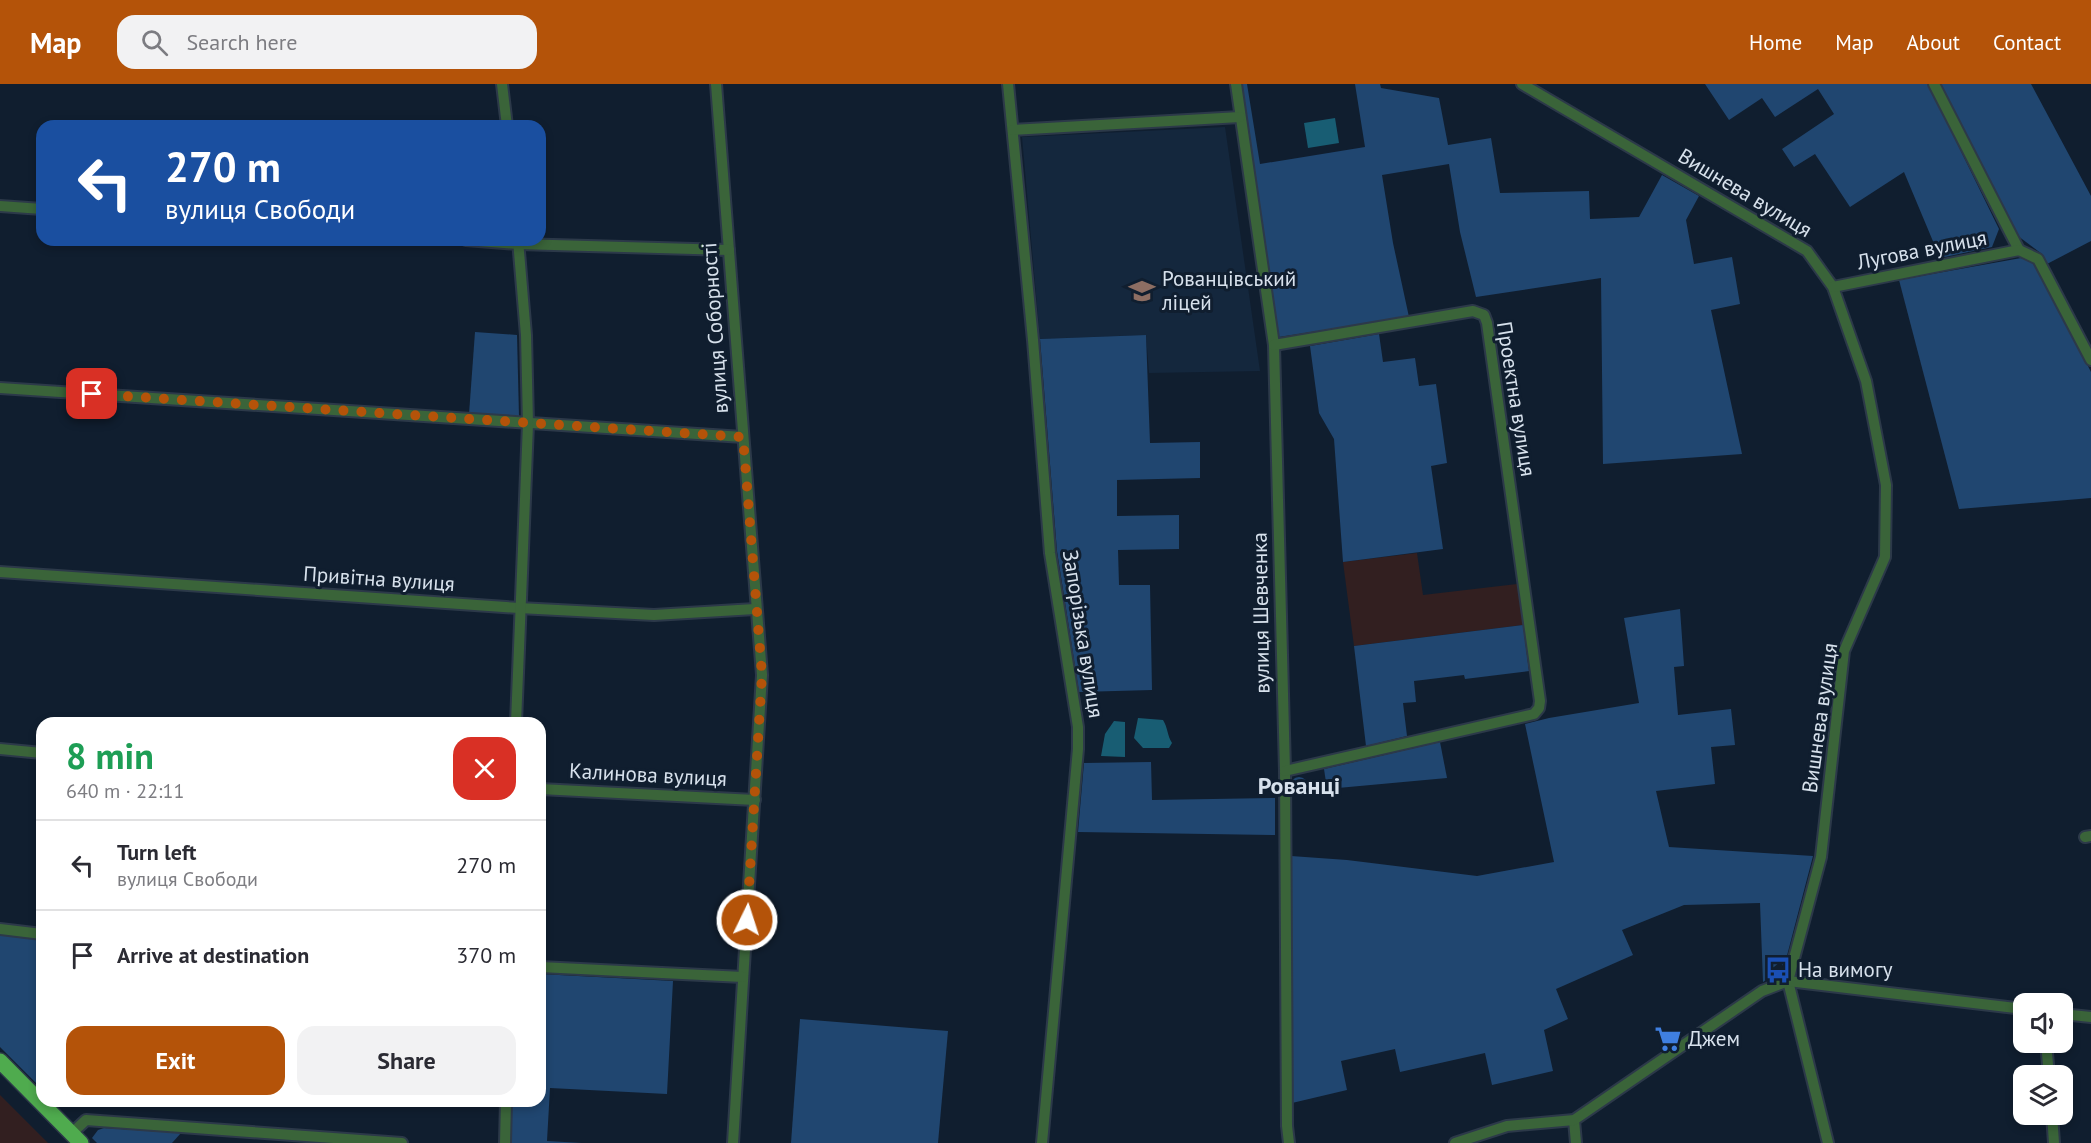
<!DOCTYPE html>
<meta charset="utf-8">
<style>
:root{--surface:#fff;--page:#f2f2f3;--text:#2b2b33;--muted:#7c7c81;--line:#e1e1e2;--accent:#b45309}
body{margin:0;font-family:"PT Sans",sans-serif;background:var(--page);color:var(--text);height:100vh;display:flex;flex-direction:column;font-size:22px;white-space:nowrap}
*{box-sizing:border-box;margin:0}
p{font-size:20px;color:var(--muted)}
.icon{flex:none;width:33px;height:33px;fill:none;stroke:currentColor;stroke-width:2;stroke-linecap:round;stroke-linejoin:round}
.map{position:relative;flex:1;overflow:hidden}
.sheet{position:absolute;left:36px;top:633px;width:510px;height:390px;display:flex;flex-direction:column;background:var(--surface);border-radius:18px;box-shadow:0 3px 9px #0003}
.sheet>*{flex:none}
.guide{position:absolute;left:36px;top:36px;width:510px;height:126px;border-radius:18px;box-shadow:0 3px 9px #0003;background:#1a4fa0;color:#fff;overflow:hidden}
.buttons{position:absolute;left:2013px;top:909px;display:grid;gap:12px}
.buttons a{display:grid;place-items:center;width:60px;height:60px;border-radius:12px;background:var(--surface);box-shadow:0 3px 9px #0003;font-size:30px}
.pin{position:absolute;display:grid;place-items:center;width:51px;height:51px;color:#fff;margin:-26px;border-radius:12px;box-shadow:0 3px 9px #0006}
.me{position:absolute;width:66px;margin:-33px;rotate:4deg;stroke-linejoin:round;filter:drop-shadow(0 0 4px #0008)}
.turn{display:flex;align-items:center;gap:21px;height:126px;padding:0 30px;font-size:27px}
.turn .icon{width:78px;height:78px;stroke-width:2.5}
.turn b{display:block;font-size:42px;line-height:51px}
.round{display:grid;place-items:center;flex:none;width:63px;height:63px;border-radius:18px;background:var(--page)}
.headline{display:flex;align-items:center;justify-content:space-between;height:102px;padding:0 30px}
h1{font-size:36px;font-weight:700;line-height:45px;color:#1e9e55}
.button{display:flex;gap:12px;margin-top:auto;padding:12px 30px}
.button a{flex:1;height:69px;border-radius:18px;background:var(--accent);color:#fff;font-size:24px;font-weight:700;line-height:69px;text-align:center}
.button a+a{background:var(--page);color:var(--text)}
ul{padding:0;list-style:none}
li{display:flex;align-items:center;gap:18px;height:90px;padding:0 30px;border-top:2px solid var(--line)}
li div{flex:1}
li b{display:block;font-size:22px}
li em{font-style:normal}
header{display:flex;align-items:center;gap:36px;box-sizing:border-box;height:84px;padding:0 30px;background:var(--accent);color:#fff}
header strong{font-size:28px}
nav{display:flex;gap:33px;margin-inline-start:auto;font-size:21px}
.search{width:420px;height:54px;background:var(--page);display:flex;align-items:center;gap:15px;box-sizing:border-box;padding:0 21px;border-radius:18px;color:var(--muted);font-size:22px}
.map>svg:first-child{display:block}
</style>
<header>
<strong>Map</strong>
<div class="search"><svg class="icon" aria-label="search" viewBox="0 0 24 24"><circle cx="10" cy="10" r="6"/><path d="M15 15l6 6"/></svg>Search here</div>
<nav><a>Home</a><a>Map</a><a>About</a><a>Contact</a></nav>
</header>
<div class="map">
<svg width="2091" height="1059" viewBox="0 0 2091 1059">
<rect width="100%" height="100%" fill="#101e2f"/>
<!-- commercial -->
<g fill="#321f20">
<polygon points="1417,469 1423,511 1517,500 1523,541 1354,562 1343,478"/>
<polygon points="0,1011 48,1059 0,1059"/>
</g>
<!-- built -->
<polygon fill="#14273d" points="1225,43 1260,287 1149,289 1146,251 1040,255 1022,53"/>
<!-- green -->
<g fill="#204670">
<polygon points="1240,0 1247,0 1260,80 1365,63 1355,0 1380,0 1381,4 1439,14 1448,61 1491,54 1500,109 1589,107 1590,135 1639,133 1662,91 1699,112 1686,136 1694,180 1732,173 1740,220 1711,226 1742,370 1603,380 1601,194 1476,213 1460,148 1449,80 1382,91 1393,159 1409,233 1279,253"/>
<polygon points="1705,0 1928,0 1999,145 1992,163 1940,174 1904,88 1850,123 1815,70 1794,83 1782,65 1834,30 1818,5 1775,33 1762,14 1729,36"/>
<polygon points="1940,0 2031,0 2091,112 2091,157 2047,180 2042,170 2018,152"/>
<polygon points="2021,174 2035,179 2091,288 2091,414 1959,425 1899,196"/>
<polygon points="475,248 517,251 519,333 469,330"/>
<polygon points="1379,250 1383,278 1415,274 1419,302 1436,300 1447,379 1431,382 1443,465 1343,478 1334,355 1319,329 1310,262"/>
<polygon points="1146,251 1150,359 1200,358 1200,394 1117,396 1117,432 1179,431 1179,465 1118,466 1119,501 1150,501 1152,606 1079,608 1057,467 1040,255"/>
<polygon points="1680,525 1684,582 1674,583 1678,631 1731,625 1735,661 1711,663 1715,700 1656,707 1669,763 1813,772 1784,883 1780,878 1769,887 1772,892 1763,898 1760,819 1684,821 1622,846 1633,871 1556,905 1568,935 1544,946 1553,987 1492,1001 1485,969 1400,988 1395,965 1341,977 1347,1006 1292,1019 1291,772 1347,776 1477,792 1554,778 1525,640 1549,634 1639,619 1624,534"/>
<polygon points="1523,541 1529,587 1465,595 1464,591 1414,597 1416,618 1403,619 1407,652 1366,662 1354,562"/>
<polygon points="1440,658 1447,694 1327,705 1324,685"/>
<polygon points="1151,678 1152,716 1275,714 1275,751 1078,748 1084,679"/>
<circle cx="1299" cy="702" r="9"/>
<polygon points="0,850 42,854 42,1005 0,963"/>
<polygon points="540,890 673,897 667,1010 550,1004 547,1057 582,1059 510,1059 511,1017 540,1017"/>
<polygon points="800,935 948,947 938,1059 791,1059"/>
<polygon points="104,1044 181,1049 172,1059 97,1059 92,1054 98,1046"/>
</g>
<!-- water -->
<g fill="#185d73">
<polygon points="1335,34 1339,59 1308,64 1304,39"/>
<path d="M1138,634L1163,636C1168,644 1167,651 1172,659L1169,664H1143L1134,654Z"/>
<polygon points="1114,637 1125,638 1125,673 1101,672 1105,650"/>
</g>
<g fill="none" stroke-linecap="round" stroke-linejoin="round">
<!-- minor casing -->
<g stroke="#2c3949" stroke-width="14">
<g id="minor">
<polyline points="502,0 507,42"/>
<polyline points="716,0 762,591 733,1059"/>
<polyline points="1008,0 1033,256 1050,469 1078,643 1078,665 1042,1059"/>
<polyline points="1236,0 1274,261 1285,687 1287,1042 1289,1059"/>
<polyline points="1522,0 1807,167 1833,203 1866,297 1886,401 1885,473 1844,567 1821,773 1788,897 1828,1059"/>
<polyline points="1934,0 2019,166"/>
<polyline points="1013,46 1240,33"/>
<polyline points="0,122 42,125"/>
<polyline points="466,156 518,160 729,166"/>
<polyline points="1833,203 2019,166 2038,175 2091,276"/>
<polyline points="1274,261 1473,227 1484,231 1487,239 1540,617 1539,624 1534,630 1285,687"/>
<polyline points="0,304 743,353"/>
<polyline points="0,488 519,524 654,531 755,525"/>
<polyline points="516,639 528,340 526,251 518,156"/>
<polyline points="0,665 42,669"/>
<polyline points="540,705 755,716"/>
<polyline points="2085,753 2091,752"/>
<polyline points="0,845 42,850"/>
<polyline points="540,883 743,893"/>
<polyline points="2062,930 2091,933"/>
<polyline points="2046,958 2049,992"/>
<polyline points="2052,1030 2054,1059"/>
<polyline points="1574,1036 1576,1059"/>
<polyline points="72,1049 86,1036 402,1059"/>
<polyline points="505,1059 506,1017"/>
<polyline points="1455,1059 1507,1042 1574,1036 1762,907 1788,897 2024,925"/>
</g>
</g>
<!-- primary casing -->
<g stroke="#2c3949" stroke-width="18">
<polyline id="primary" points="0,977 81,1059"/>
</g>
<!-- minor -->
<use href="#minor" stroke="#3a6439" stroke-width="10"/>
<!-- primary -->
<use href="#primary" stroke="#4fab4e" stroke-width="15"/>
</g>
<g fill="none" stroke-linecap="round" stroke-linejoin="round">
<!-- route -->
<polyline stroke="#b45309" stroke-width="10" stroke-dasharray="0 18" points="92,310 743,353 762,591 747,836"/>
</g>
<!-- icons -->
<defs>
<g id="school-bare" transform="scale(2.07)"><path d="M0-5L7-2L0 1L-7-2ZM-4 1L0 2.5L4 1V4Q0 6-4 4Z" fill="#8d6e63" stroke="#101e2f" stroke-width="2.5" paint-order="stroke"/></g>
<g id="bus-bare" transform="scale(2.07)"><path d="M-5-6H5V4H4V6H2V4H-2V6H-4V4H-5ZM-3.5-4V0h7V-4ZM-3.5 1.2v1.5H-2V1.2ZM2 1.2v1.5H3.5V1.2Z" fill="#1a4fb4" stroke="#101e2f" stroke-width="2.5" paint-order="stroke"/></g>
<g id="supermarket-bare" transform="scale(2.07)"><path d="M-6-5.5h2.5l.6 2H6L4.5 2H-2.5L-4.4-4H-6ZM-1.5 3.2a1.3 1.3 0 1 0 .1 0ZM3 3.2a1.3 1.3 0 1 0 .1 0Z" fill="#3f7fe0" stroke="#101e2f" stroke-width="2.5" paint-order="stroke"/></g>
</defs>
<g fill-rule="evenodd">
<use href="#school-bare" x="1142" y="207"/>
<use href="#bus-bare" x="1778" y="886"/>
<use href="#supermarket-bare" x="1668" y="955"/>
</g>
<g text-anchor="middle" stroke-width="6" stroke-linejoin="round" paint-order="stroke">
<!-- street labels -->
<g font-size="21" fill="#d7e1ec" stroke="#101e2f">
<text transform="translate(1745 109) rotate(31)" y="7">Вишнева вулиця</text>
<text transform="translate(1922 166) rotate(-11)" y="7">Лугова вулиця</text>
<text transform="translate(715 244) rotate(-94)" y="7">вулиця Соборності</text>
<text transform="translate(1516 315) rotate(81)" y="7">Проектна вулиця</text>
<text transform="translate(379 495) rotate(4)" y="7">Привітна вулиця</text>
<text transform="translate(1261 529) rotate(-91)" y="7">вулиця Шевченка</text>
<text transform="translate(1083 550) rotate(81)" y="7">Запорізька вулиця</text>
<text transform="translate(1820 634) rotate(-82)" y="7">Вишнева вулиця</text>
<text transform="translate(648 691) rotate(3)" y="7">Калинова вулиця</text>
</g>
<!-- poi labels -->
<g font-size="21" fill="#d7e1ec" stroke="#101e2f" text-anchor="start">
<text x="1162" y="202">Рованцівський<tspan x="1162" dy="24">ліцей</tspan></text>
<text x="1798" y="893">На вимогу</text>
<text x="1688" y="962">Джем</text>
</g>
<!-- quarter labels -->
<g font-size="24" font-weight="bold" fill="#d7e1ec" stroke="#101e2f">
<text x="1299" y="710">Рованці</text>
</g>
</g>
</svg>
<div class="buttons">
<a><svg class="icon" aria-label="sound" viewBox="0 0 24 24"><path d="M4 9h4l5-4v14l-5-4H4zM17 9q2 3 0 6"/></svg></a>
<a><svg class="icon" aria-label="layers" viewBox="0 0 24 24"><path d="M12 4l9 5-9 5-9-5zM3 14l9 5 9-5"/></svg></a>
</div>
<div class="pin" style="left:92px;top:310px;background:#d93025"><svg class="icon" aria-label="arrive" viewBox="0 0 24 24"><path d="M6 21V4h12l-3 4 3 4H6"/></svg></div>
<svg class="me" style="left:747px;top:836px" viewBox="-20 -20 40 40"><circle r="17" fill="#b45309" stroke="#fff" stroke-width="3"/><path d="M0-11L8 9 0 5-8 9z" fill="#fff"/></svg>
<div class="guide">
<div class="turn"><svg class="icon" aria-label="left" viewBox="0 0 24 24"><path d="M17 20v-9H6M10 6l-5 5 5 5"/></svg><div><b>270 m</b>вулиця Свободи</div></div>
</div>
<section class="sheet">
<div class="headline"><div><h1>8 min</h1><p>640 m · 22:11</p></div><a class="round" style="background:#d93025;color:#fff"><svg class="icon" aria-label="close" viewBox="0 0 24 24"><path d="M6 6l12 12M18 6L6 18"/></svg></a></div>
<ul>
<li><svg class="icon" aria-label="left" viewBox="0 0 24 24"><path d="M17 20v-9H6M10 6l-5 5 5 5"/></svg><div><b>Turn left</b><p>вулиця Свободи</p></div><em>270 m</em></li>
<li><svg class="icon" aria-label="arrive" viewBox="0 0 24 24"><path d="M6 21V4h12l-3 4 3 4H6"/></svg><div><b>Arrive at destination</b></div><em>370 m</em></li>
</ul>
<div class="button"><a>Exit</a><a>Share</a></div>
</section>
</div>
